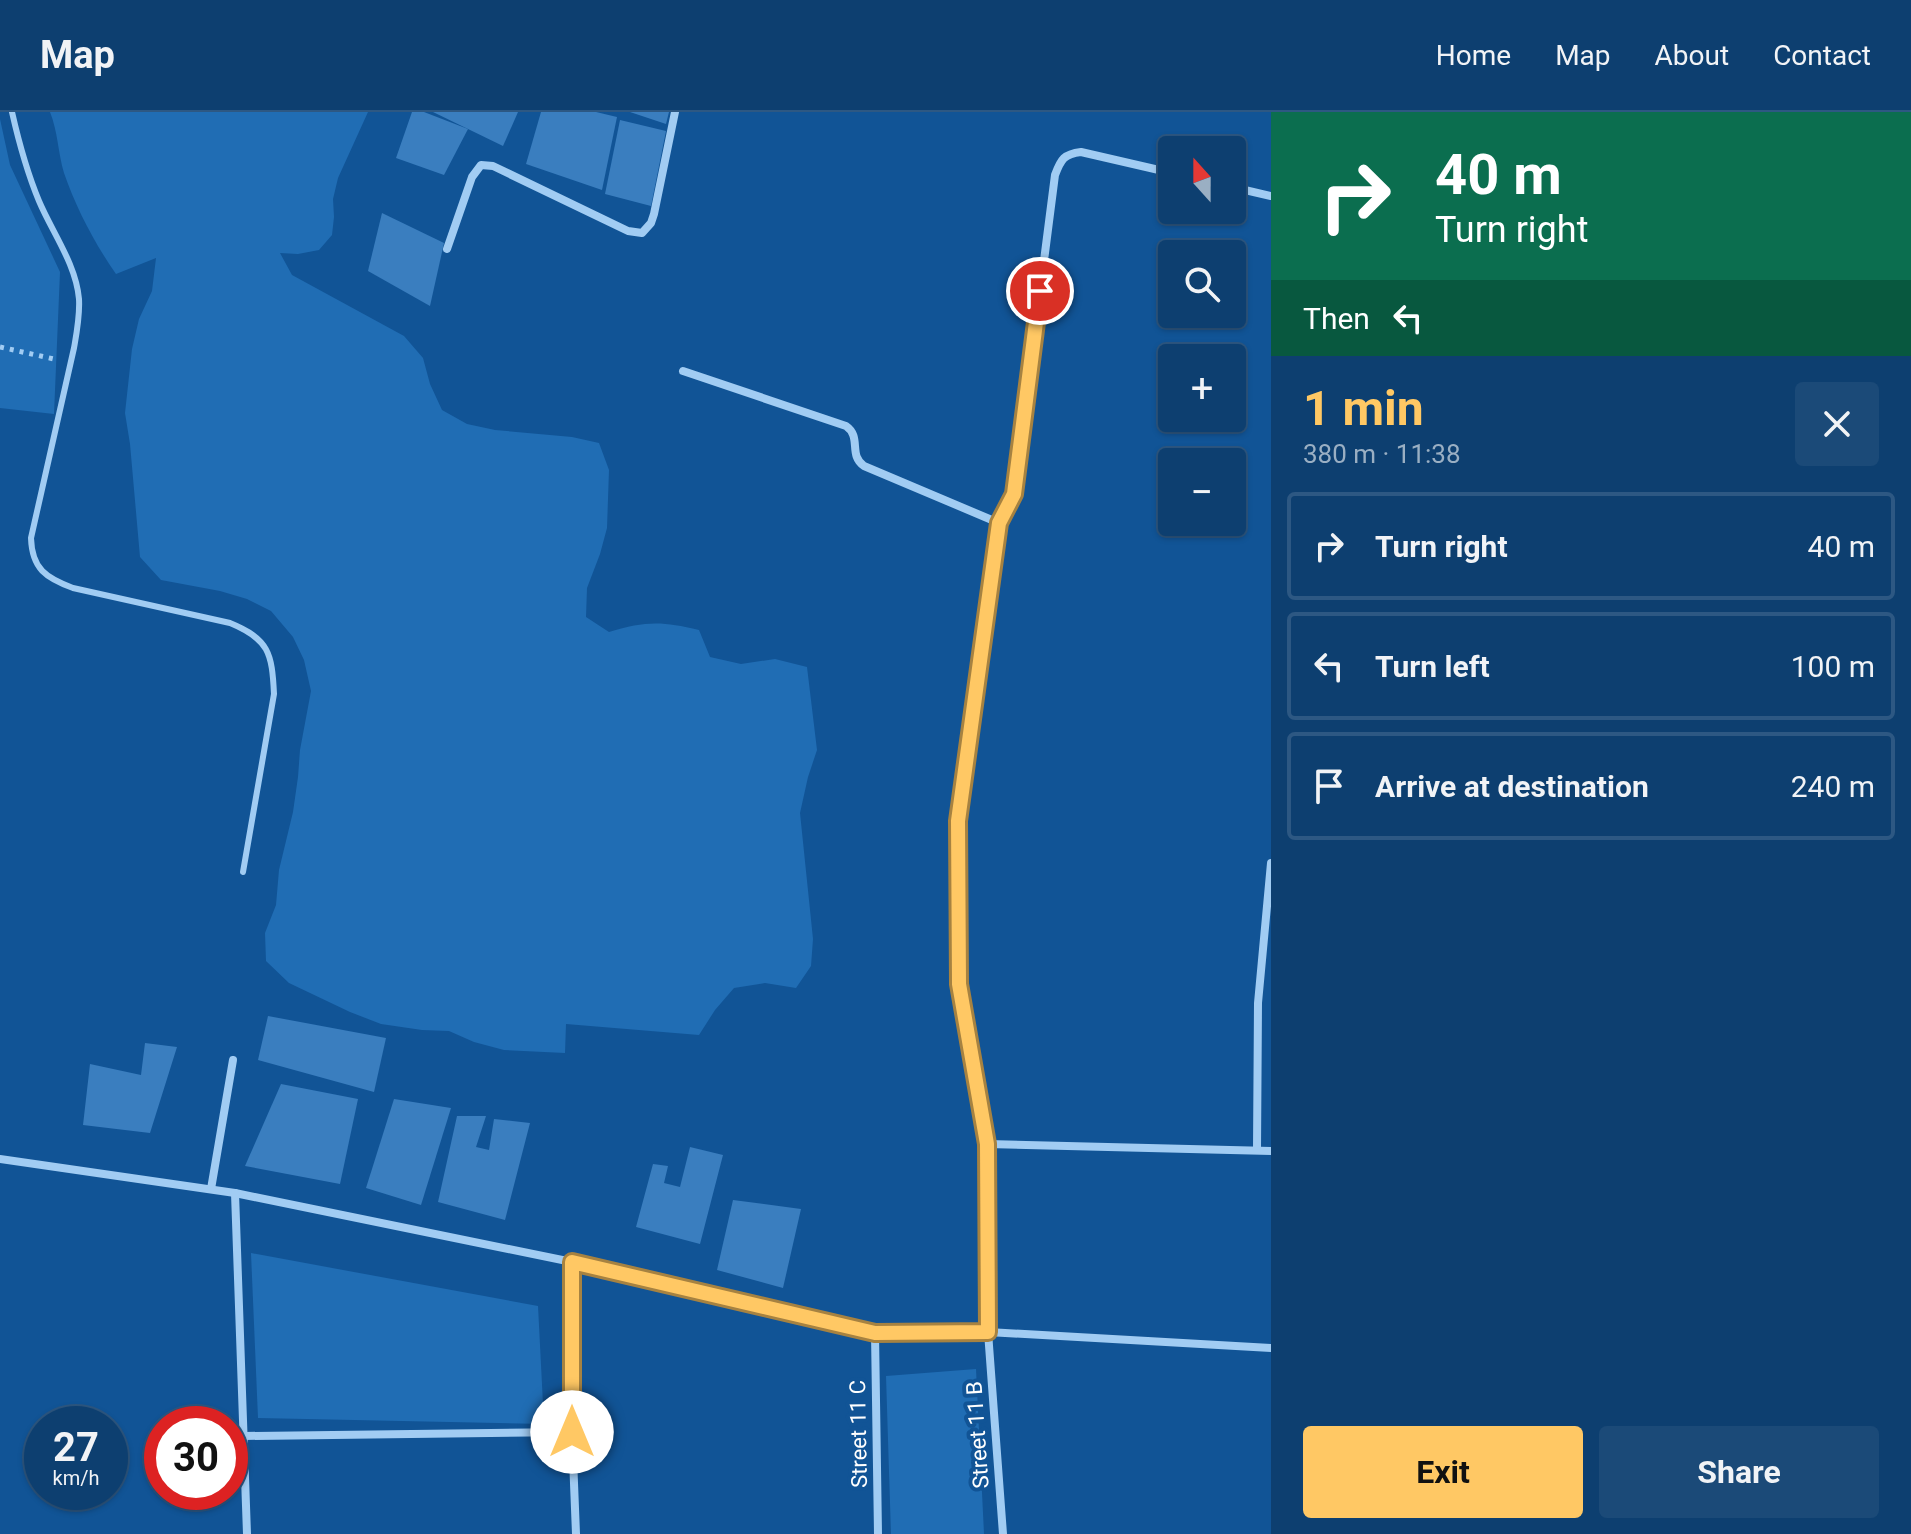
<!DOCTYPE html>
<meta charset="utf-8">
<style>
:root{--surface:#0d3f70;--page:#1b4a78;--text:#f1f3f6;--muted:#9aafc3;--line:#2d5883;--accent:#ffc864}
body{margin:0;font-family:Roboto,sans-serif;background:var(--page);color:var(--text);height:100vh;display:flex;flex-direction:column;font-size:30px;white-space:nowrap}
*{box-sizing:border-box;margin:0}
p{font-size:26px;color:var(--muted)}
.icon{flex:none;width:44px;height:44px;fill:none;stroke:currentColor;stroke-width:2;stroke-linecap:round;stroke-linejoin:round}
.map{position:relative;flex:1;overflow:hidden}
.side{display:flex;flex-direction:column;background:var(--surface);width:640px}
.side>*{flex:none}
.top-card{background:#0b6e4f;color:#fff;overflow:hidden}
.needle{width:52px;rotate:339deg}
.controls{position:absolute;left:1158px;top:24px;display:grid;gap:16px}
.controls a{display:grid;place-items:center;width:88px;height:88px;border-radius:8px;background:var(--surface);box-shadow:0 2px 6px #0004,0 0 0 2px var(--line);font-size:40px}
.speed{position:absolute;left:24px;top:1294px;display:flex;gap:16px;font-size:40px;font-weight:700;text-align:center}
.speed>*{display:grid;place-content:center;width:104px;height:104px;border-radius:50%;background:var(--surface);box-shadow:0 2px 6px #0004,0 0 0 2px var(--line);line-height:1}
.speed small{font-size:20px;font-weight:400}
.speed .limit{border:12px solid #d22;background:#fff;color:#111}
.pin{position:absolute;display:grid;place-items:center;width:68px;height:68px;color:#fff;margin:-34px;border:4px solid #fff;border-radius:50%;box-shadow:0 2px 8px #0007}
.me{position:absolute;width:88px;margin:-44px;rotate:0deg;stroke-linejoin:round;filter:drop-shadow(0 0 6px #0008)}
.turn{display:flex;align-items:center;gap:28px;height:168px;padding:0 32px;font-size:36px}
.turn .icon{width:104px;height:104px;stroke-width:2.5}
.turn b{display:block;font-size:56px;line-height:68px}
.then{display:flex;align-items:center;height:76px;padding:0 32px;background:#0003;gap:16px;font-size:30px}
.round{display:grid;place-items:center;flex:none;width:84px;height:84px;border-radius:8px;background:var(--page)}
.head{display:flex;align-items:center;justify-content:space-between;height:136px;padding:0 32px}
h1{font-size:48px;font-weight:700;line-height:60px;color:var(--accent)}
.cta{display:flex;gap:16px;margin-top:auto;padding:16px 32px}
.cta a{flex:1;height:92px;border-radius:8px;background:var(--accent);color:#111;font-size:32px;font-weight:700;line-height:92px;text-align:center}
.cta a+a{background:var(--page);color:var(--text)}
ul{padding:0;list-style:none}
li{display:flex;align-items:center;gap:24px;height:108px;margin:0 16px 12px;padding:0 16px;border:4px solid var(--line);border-radius:8px}
li div{flex:1}
li b{display:block;font-size:30px}
li em{font-style:normal}
header{display:flex;align-items:center;gap:48px;box-sizing:border-box;height:112px;padding:0 40px;background:var(--surface);border-bottom:2px solid var(--line)}
header strong{font-size:38px}
nav{display:flex;gap:44px;margin-inline-start:auto;font-size:28px}
main{display:flex;flex:1;min-height:0}
.map>svg:first-child{display:block}
</style>
<header>
<strong>Map</strong>
<nav><a>Home</a><a>Map</a><a>About</a><a>Contact</a></nav>
</header>
<main>
<div class="map">
<svg width="1271" height="1422" viewBox="0 0 1271 1422">
<rect width="100%" height="100%" fill="#115496"/>
<!-- green -->
<g fill="#206db4">
<path d="M50,0H368L338,66L333,87L334,105L332,123L319,138L298,142L280,141L292,163L404,224L423,246L430,272L442,298L467,312L495,318L572,325L599,331L609,358L607,416L600,442L587,476L586,505L609,520C645,509 662,509 699,518L710,545L741,552L775,547L807,555L817,638L808,665L800,701L813,827L811,854L796,876L765,871L734,876L715,898L699,923L566,912L565,941L504,938L474,930L449,919L422,918L381,912L350,900L289,871L266,849L265,821L276,793L279,758L293,700L298,665L300,638L311,579L304,548L293,525L271,499L247,487L220,479L161,468L140,445L130,332L125,301L132,237L139,207L152,179L156,146L116,162C95,132 76,96 64,61C58,41 58,20 50,0Z"/>
<polygon points="0,7 10,53 60,160 54,302 0,296"/>
<polygon points="251,1141 538,1194 544,1312 258,1306"/>
<polygon points="976,1257 984,1422 891,1422 886,1264"/>
</g>
<!-- building -->
<g fill="#3a7ebf">
<polygon points="412,0 424,0 468,17 444,63 396,46"/>
<polygon points="433,0 518,0 503,34"/>
<polygon points="541,0 596,0 617,5 602,78 526,52"/>
<polygon points="630,0 669,0 666,12"/>
<polygon points="620,8 666,19 651,94 605,82"/>
<polygon points="382,101 444,131 430,194 368,159"/>
<polygon points="268,904 386,926 374,980 258,948"/>
<polygon points="145,931 177,935 150,1021 83,1013 90,952 141,963"/>
<polygon points="281,972 358,987 340,1072 245,1054"/>
<polygon points="394,987 451,996 421,1093 366,1076"/>
<polygon points="457,1004 486,1004 476,1035 489,1038 494,1007 530,1011 505,1108 438,1090"/>
<polygon points="690,1035 723,1043 700,1132 636,1115 653,1052 668,1054 664,1071 680,1075"/>
<polygon points="733,1088 801,1097 783,1176 717,1158"/>
</g>
<g fill="none" stroke-linecap="round" stroke-linejoin="round">
<!-- path -->
<polyline stroke="#a1ccf3" stroke-width="5" stroke-dasharray="4 6" stroke-linecap="butt" points="0,235 54,247"/>
<!-- service -->
<path stroke="#a1ccf3" stroke-width="6" d="M12,0C19,31 27,60 39,89C52,120 76,152 79,187C80,204 77,219 74,236L31,426C32,457 46,466 73,476L230,511C269,527 272,541 274,582L243,760"/>
<!-- minor -->
<g stroke="#a1ccf3" stroke-width="8">
<polyline points="1232,75 1271,84"/>
<polyline points="447,137 472,65 481,53 493,54 628,119 642,121 651,111 654,102 675,0"/>
<path d="M683,259L846,314C862,325 848,343 864,354L999,411"/>
<polyline points="987,1032 1271,1039"/>
<polyline points="1257,1038 1258,891 1271,751"/>
<polyline points="0,1047 235,1081 572,1150 875,1221 988,1220 1271,1236"/>
<polyline points="211,1077 233,948"/>
<polyline points="235,1081 247,1422"/>
<polyline points="572,1150 572,1320 576,1422"/>
<polyline points="875,1221 878,1422"/>
<polyline points="244,1324 572,1320"/>
<path d="M1003,1422L988,1220L987,1032L959,872L958,709L999,411L1014,382L1055,63C1061,47 1064,42 1081,40L1172,61"/>
</g>
</g>
<g fill="none" stroke-linecap="round" stroke-linejoin="round">
<!-- route casing -->
<g stroke="#a68241" stroke-width="20">
<polyline id="route" points="572,1320 572,1150 875,1221 988,1220 987,1032 959,872 958,709 999,411 1014,382 1040,179"/>
</g>
<!-- route -->
<use href="#route" stroke="#ffc864" stroke-width="14"/>
</g>
<g text-anchor="middle" stroke-width="8" stroke-linejoin="round" paint-order="stroke">
<!-- street labels -->
<g font-size="22" fill="#fff" stroke="#115496">
<text transform="translate(858 1322) rotate(-91)" y="8">Street 11 C</text>
<text transform="translate(977 1323) rotate(-94)" y="8">Street 11 B</text>
</g>
</g>
</svg>
<div class="controls">
<a><svg class="needle" viewBox="-14 -14 28 28"><path d="M0-13l5 13h-10z" fill="#e53935"/><path d="M0 13l5-13h-10z" fill="#9aafc3"/></svg></a>
<a><svg class="icon" aria-label="search" viewBox="0 0 24 24"><circle cx="10" cy="10" r="6"/><path d="M15 15l6 6"/></svg></a>
<a>+</a>
<a>−</a>
</div>
<div class="speed"><div>27<small>km/h</small></div><div class="limit">30</div></div>
<div class="pin" style="left:1040px;top:179px;background:#d93025"><svg class="icon" aria-label="arrive" viewBox="0 0 24 24"><path d="M6 21V4h12l-3 4 3 4H6"/></svg></div>
<svg class="me" style="left:572px;top:1320px" viewBox="-20 -20 40 40"><circle r="19" fill="#fff"/><path d="M0-13L10 11 0 6-10 11z" fill="#ffc864"/></svg>
</div>
<section class="side">
<div class="top-card">
<div class="turn"><svg class="icon" aria-label="right" viewBox="0 0 24 24"><path d="M7 20v-9h11M14 6l5 5-5 5"/></svg><div><b>40 m</b>Turn right</div></div>
<div class="then">Then<svg class="icon" aria-label="left" viewBox="0 0 24 24"><path d="M17 20v-9H6M10 6l-5 5 5 5"/></svg></div>
</div>
<div class="head"><div><h1>1 min</h1><p>380 m · 11:38</p></div><a class="round"><svg class="icon" aria-label="close" viewBox="0 0 24 24"><path d="M6 6l12 12M18 6L6 18"/></svg></a></div>
<ul>
<li><svg class="icon" aria-label="right" viewBox="0 0 24 24"><path d="M7 20v-9h11M14 6l5 5-5 5"/></svg><div><b>Turn right</b></div><em>40 m</em></li>
<li><svg class="icon" aria-label="left" viewBox="0 0 24 24"><path d="M17 20v-9H6M10 6l-5 5 5 5"/></svg><div><b>Turn left</b></div><em>100 m</em></li>
<li><svg class="icon" aria-label="arrive" viewBox="0 0 24 24"><path d="M6 21V4h12l-3 4 3 4H6"/></svg><div><b>Arrive at destination</b></div><em>240 m</em></li>
</ul>
<div class="cta"><a>Exit</a><a>Share</a></div>
</section>
</main>
